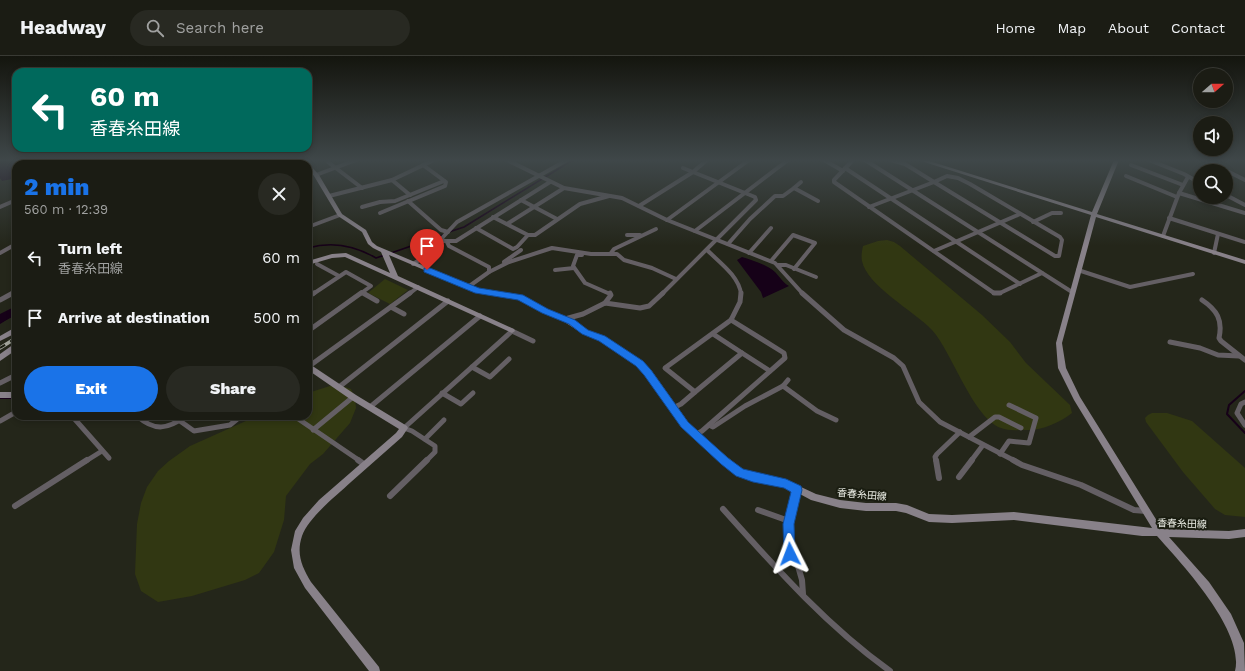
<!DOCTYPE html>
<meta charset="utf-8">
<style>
:root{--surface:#1b1c14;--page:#282922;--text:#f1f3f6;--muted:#a0a1a0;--line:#393a34;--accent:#1a73e8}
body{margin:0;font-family:"Work Sans","Noto Sans JP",sans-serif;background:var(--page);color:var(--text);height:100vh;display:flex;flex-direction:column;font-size:15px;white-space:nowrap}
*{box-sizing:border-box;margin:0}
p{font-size:13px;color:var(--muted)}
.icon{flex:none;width:22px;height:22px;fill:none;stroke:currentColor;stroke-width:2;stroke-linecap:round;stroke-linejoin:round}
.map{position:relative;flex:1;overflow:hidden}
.panel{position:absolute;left:12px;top:104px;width:300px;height:260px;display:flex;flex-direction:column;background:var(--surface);border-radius:12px;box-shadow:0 2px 6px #0003,0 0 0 1px var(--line)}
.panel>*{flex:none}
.top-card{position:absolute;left:12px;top:12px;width:300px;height:84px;border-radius:12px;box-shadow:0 2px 6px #0003,0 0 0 1px var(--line);background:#00695c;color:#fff;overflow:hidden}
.needle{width:26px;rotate:70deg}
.tools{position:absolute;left:1193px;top:12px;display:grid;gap:8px}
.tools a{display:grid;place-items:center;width:40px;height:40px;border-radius:50%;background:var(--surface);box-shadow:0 2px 6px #0003,0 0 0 1px var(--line);font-size:20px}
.pin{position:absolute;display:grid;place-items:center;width:34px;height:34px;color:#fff;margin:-41px -17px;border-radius:50% 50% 50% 0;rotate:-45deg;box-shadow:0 0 4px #0007}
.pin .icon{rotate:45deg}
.me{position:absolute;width:44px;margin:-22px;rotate:357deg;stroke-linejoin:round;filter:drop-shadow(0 0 3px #0008)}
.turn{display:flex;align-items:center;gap:14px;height:84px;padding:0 12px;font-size:18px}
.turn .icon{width:52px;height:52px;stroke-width:2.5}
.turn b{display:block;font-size:28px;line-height:34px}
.round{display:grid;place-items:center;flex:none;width:42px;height:42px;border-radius:21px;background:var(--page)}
.head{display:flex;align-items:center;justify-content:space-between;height:68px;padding:0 12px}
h1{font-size:24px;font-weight:800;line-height:30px;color:var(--accent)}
.button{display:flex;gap:8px;margin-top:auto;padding:8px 12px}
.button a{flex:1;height:46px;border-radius:24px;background:var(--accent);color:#fff;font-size:16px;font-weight:800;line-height:46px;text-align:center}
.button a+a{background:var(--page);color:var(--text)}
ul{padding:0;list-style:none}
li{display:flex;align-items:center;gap:12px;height:60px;padding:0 12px}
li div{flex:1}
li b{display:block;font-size:15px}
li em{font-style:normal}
header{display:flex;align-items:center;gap:24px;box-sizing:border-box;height:56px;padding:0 20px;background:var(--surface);border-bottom:1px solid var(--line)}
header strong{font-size:19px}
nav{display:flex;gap:22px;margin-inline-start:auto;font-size:14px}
.search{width:280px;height:36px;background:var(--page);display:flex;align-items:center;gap:10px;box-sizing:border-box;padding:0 14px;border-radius:22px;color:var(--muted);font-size:15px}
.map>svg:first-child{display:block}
</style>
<header>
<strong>Headway</strong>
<div class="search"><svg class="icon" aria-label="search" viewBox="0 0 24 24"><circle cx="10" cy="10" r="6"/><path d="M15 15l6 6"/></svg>Search here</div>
<nav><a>Home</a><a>Map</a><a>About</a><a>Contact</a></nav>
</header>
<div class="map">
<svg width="1245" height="615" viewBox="0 0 1245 615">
<rect width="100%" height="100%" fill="#24261a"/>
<!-- green -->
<g fill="#313712">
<path d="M887,184L894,186L900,190L982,259L1010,286L1026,307L1070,349L1072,357C1059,367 1041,375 1025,374C1017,374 1008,375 1001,372C973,362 952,296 932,274C914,255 867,230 862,205C861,200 862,194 863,190L878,185Z"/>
<polygon points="385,223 408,234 390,248 368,237"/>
<polygon points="336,328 351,333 355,342 356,352 350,367 323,398 310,408 286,440 284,464 274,496 259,517 245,524 192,540 158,546 141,535 135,518 137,468 141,447 147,431 158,415 169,405 190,390 257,360 308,360 308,337"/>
<polygon points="1152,357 1167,357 1192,365 1245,412 1245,461 1225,459 1215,453 1183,416 1146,366 1145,362 1148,359"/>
</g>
<!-- water -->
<g fill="#160118">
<polygon points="0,104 52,104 50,108 16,108 16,122 2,125 0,122"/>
<path d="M742,201C754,205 766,208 775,216C780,221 783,227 789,230L763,242L761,236L737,204Z"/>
</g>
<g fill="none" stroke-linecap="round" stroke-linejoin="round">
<!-- stream-far1 -->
<g stroke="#160118" stroke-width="1.5">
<polyline points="449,176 464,171 573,104"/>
<path d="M308,192C332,185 354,189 376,202L385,199"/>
<polyline points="391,197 443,179"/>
</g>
<!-- stream -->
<g stroke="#160118" stroke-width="2">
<polyline points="0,267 16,257"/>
<polyline points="1245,335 1229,349 1227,358 1245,377"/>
<polyline points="0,342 16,342"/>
</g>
<!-- river -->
<g fill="#160118" fill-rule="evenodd">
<polygon points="217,104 227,104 222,108 212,108"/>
<polygon points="16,250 16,259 0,267 0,258"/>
</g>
<!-- street-far2 -->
<g stroke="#645f64" stroke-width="4">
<polyline points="329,104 328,106 362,132"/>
<polyline points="507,104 564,132 622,142 667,164 775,207 803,238"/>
<polyline points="824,104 843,115"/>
<polyline points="853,104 834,124 834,126 994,237 1000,237 1042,217"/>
<polyline points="865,104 1072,236"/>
<polyline points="891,104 905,108 934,126"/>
<polyline points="1149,104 1184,118 1200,127"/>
<polyline points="1205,104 1245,124"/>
<polyline points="99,108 110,104"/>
<polyline points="189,108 196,104"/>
<polyline points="1131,109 1183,129"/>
<polyline points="845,112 1020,228"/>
<polyline points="316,119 356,104"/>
<polygon points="947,120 958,122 970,128 1060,181 1062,184 1059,200 1055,200 934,126"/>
<polyline points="1126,120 1177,141"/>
<polyline points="392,124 410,139"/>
<polyline points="794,132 801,126"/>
<polyline points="1179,137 1245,157"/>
<polyline points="1226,139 1245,149"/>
<polyline points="329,140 392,124 434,104"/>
<polyline points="521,144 557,163"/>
<polyline points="408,145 441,174 448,176"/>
<polyline points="639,150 693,116 707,104"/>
<polyline points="0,151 16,144"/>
<polyline points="362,151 380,146 395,145 444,125"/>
<polyline points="869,151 934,126"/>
<polyline points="380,157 445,130 446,126 423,109"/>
<polyline points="493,161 528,179 535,179 580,148 609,140"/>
<polyline points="1169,162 1245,186"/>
<polyline points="667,164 749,104"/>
<polyline points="1033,166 1052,157 1061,157"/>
<polyline points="507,168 564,132"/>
<polyline points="308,171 340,159"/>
<polyline points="476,172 513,193 517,191 528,179"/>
<polyline points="695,175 788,104"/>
<polyline points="627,179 640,179"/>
<polyline points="1163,180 1179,137 1188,121"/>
<polyline points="440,185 456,185 550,126"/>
<polyline points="447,186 449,190 489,211 489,216"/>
<polyline points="728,188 750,163 775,140 783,140 794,132 818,145"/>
<path d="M707,194C719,206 739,220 741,238"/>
<polyline points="934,195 1020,158"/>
<polyline points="0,197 16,188"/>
<polyline points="611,197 614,193 656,173"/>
<polyline points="749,197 771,172"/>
<polyline points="1214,197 1218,178"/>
<polyline points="582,199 577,199 573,210 585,227 610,238"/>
<polyline points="771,205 793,179 815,187 794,213"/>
<polyline points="504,206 521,194"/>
<polyline points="317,208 339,220"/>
<polyline points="413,208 435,194 443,181 457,166 567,104"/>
<polyline points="778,209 786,209 816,221"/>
<polyline points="555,214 574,212"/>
<polyline points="1078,214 1130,231 1193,218"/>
<polyline points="468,231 489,216 509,206 552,192 591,198 617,198 624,204 652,212 676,223"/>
<polyline points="362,236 365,238"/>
<polyline points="11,238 16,235"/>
<polyline points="313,238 346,216 371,230 360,238"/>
<polyline points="409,238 418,231"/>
<polyline points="662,238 756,144 755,141 683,112"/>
</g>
<!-- street-far1 -->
<g stroke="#645f64" stroke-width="5">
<polyline points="363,237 377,245"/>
<polyline points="802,237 844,274 894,302 903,310 919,346 940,366 1015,405"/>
<polyline points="994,237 1000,237"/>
<polyline points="308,241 314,237"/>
<polyline points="0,244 13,237"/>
<path d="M1202,244C1217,254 1223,264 1219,282L1221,285L1245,304"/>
<polyline points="605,247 611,239 610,237"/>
<polyline points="391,251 404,258"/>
<polyline points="565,263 583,258 605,247 640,252 649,250 663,237"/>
<polyline points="308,275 361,237"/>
<polyline points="1170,286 1200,292 1218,299 1239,300"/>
<polyline points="742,297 770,315"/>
<polyline points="308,311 410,237"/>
<polyline points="472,311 490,321 509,303"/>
<polyline points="0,327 16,319"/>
<polyline points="783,330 817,355 836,364"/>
<polyline points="339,331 448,245"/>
<polyline points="695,336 742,297 713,278"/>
<polyline points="442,337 461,348 473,337"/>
<polyline points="1245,346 1241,348 1237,357 1245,369"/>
<polyline points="370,351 480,260"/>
<polyline points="673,352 681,348 695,336 665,312 731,264 740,246 741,237"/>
<polyline points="72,360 109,402"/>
<path d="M137,360C155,376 168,373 186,360"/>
<polyline points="294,360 360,405"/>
<polyline points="0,365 16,356"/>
<polyline points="180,365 194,375 230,369 241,360"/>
<polyline points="709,369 713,371 745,350 783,330 788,324"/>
<polyline points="313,374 353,341"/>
<polyline points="695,379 702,375 785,302 784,297 731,264"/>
<polyline points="969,381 995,361 999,361 1021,372"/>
<polyline points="425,383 444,364"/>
<polyline points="1000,398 1009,385 1029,387 1036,362 1009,349"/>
<polyline points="86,405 102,395"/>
<polyline points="426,405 435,396 435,390 412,375 404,372 512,275 533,285"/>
<polyline points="936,405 935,401 937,398 960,376"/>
<polyline points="971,405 983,389"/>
</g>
<!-- street -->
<g stroke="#645f64" stroke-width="6">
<polyline points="358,404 365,409"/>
<polyline points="936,404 939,422"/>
<polyline points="1013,404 1022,409 1081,429 1134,454 1146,455"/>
<polyline points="959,421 972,404"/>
<polyline points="797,433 788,468 790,498 798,510 802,524 803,538"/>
<polyline points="390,440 427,404"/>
<polyline points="15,450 87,404"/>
<path d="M723,453C775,511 826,569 890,615"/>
<polyline points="758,454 789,465"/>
</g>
<!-- secondary -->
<g fill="#888189" fill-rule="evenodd">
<polygon points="252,104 259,104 252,108 245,108"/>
<path d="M918,104H926L1092,156L1114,104H1119L1097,158L1245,204V208L1096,161L1062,287L1066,312L1080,341L1162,473L1229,475L1245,473V481L1229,483L1169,481L1209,526L1231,558L1244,587L1245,615H1235C1245,575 1182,508 1157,480H1142L1014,464L952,467L929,466L906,457L896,455H866L840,452L811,444L785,430L753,424L737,419L692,381L682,370L645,318L637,310L600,284L583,278L563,265L543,257L518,243L476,236L389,199L398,220L514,273L515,275L512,277L345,201L332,202L308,209V205L332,198L346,197L390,217L381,196L373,192L368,188L362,176L338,160L314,120L308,113V108L310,109L319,119L342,158L366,174L372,186L377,190L479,233L522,240L547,253L567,261L587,274L604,280L641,306L651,314L688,366L698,377L743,414L753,418L786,424L816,438L840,444L866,447H896L907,449L929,458L952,459L1014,456L1152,472L1074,344L1058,312L1056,287L1091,159Z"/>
<polygon points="14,272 16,272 16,277 0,285 0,280"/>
<polygon points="14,288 16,288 16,294 0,305 0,298"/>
<path d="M308,307L356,339L407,370L408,372L402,381C385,396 368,411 351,426C337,439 308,462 302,480C296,498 302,511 311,526L379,611L380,615H369L305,532L294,512L291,494L295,475L303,462L319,444L396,377L399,373L350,343L308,314Z"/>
<rect x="0" y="336" width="16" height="6"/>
</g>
<!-- rail-far1 casing -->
<g stroke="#a4a69d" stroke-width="2.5">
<polyline id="rail-far1" points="296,108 306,104"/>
</g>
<!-- rail casing -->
<g stroke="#a4a69d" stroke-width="3.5">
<polyline id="rail" points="0,292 16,282"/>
</g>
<!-- rail-far1 -->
<use href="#rail-far1" stroke="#1a1d11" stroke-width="1.5" stroke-dasharray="5" stroke-linecap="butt"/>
<!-- rail -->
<use href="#rail" stroke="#1a1d11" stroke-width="2" stroke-dasharray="6" stroke-linecap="butt"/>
</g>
<!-- sky -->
<linearGradient id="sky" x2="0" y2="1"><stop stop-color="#14150e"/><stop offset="0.55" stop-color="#3f4749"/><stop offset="1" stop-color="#3f4749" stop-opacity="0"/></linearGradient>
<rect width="1245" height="190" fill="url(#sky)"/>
<!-- route -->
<polygon fill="#1a73e8" stroke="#114b97" points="424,212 430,212 479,232 523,239 548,253 575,264 588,274 605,280 643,305 651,314 688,366 728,402 743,413 786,423 801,430 802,434 794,468 795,498 794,502 790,503 786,502 784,498 783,468 791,436 784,432 753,426 736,420 721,408 681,371 644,319 636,310 599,285 582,278 569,268 542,257 518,244 475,237 424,216"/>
<g text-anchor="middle" stroke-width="4" stroke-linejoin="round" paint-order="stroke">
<!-- street labels -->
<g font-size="10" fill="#eceee6" stroke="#1a1d11">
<text transform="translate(862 438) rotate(5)" y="4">香春糸田線</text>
<text transform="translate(1182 467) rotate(2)" y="4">香春糸田線</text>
</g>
</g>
</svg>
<div class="tools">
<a><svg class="needle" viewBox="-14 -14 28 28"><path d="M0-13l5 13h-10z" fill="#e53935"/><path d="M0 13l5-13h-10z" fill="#a0a1a0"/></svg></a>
<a><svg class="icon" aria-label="sound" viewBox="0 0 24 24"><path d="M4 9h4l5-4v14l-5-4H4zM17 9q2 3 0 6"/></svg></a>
<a><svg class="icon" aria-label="search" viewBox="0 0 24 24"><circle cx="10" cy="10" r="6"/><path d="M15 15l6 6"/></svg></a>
</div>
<div class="pin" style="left:427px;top:214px;background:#d93025"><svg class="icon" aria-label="arrive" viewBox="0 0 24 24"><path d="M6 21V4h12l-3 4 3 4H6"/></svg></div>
<svg class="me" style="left:790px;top:498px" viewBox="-20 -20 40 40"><path d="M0-17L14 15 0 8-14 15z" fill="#1a73e8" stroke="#fff" stroke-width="4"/></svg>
<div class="top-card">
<div class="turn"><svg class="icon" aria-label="left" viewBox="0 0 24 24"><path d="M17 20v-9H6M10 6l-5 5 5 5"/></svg><div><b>60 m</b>香春糸田線</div></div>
</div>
<section class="panel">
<div class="head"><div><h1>2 min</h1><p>560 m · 12:39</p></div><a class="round"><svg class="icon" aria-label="close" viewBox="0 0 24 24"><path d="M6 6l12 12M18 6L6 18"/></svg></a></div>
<ul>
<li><svg class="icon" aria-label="left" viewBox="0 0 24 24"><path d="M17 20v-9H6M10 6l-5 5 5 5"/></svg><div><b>Turn left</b><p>香春糸田線</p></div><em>60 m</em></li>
<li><svg class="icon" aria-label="arrive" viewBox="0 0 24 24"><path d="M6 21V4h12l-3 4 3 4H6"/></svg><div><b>Arrive at destination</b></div><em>500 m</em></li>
</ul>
<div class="button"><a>Exit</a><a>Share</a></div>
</section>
</div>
